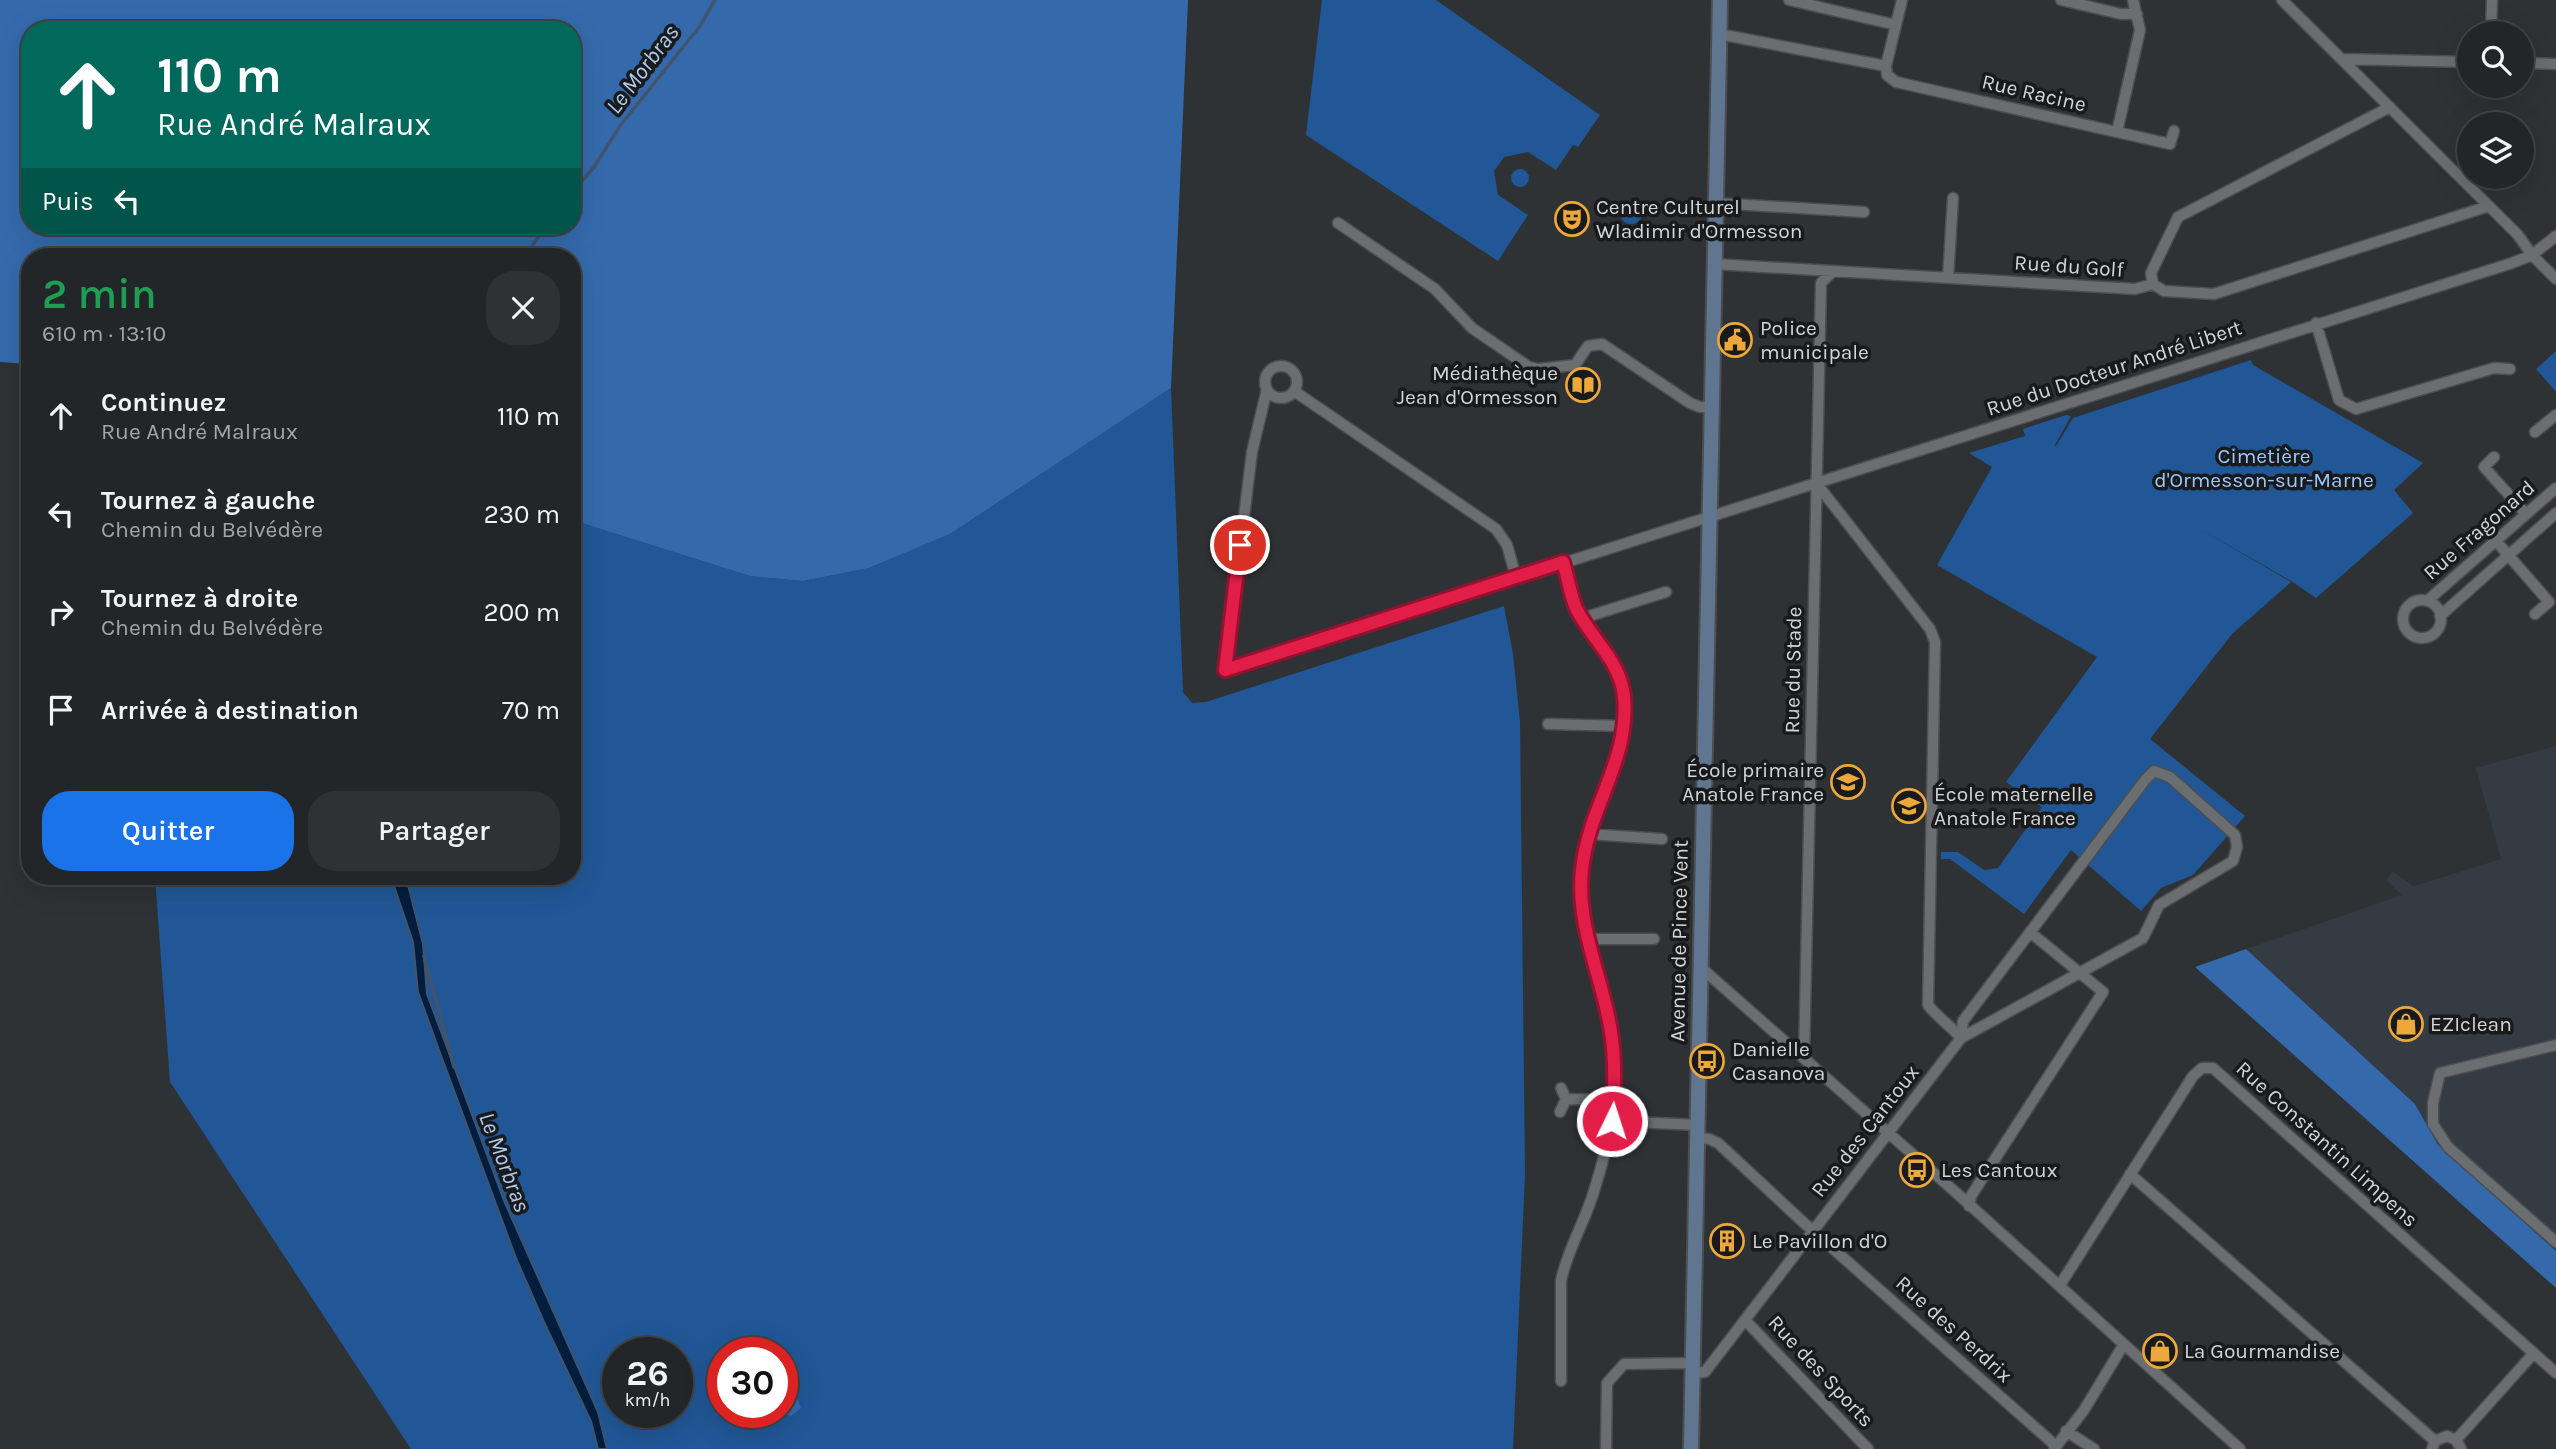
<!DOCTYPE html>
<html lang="fr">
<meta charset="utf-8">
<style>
body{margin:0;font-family:Karla,sans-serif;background:#2f3234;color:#f1f3f6;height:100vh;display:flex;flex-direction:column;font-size:26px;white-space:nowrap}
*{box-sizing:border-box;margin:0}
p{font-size:23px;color:#a3a5a8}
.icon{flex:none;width:38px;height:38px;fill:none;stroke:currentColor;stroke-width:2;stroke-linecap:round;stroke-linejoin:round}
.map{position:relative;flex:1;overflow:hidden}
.panel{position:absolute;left:21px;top:248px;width:560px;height:637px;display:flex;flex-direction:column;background:#232628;border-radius:28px;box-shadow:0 7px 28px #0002,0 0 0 2px #404345}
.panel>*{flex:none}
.guide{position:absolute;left:21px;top:21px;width:560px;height:214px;border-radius:28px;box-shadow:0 7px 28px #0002,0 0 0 2px #404345;background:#00695c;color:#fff;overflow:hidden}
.fabs{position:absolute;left:2457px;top:21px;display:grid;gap:14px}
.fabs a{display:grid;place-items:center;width:77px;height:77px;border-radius:50%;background:#232628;box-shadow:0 7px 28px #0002,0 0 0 2px #404345;font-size:35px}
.speed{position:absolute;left:602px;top:1337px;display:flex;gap:14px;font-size:35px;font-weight:700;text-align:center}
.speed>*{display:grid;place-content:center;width:91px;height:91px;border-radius:50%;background:#232628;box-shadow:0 7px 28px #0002,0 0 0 2px #404345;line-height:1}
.speed small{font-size:18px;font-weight:400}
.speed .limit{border:10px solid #d22;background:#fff;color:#111}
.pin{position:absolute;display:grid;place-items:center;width:60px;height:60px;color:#fff;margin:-30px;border:4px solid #fff;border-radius:50%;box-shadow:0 2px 7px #0007}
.me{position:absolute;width:77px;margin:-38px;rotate:4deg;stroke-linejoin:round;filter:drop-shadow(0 0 5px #0008)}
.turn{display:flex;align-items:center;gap:24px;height:147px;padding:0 21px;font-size:32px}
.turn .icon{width:91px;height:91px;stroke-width:2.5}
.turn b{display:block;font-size:49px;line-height:60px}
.then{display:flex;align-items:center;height:66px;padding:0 21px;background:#0003;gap:14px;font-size:26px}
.round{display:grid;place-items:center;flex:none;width:74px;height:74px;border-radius:28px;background:#2f3234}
.headline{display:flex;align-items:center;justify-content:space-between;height:119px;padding:0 21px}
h1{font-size:42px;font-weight:600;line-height:52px;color:#1e9e55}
.button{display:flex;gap:14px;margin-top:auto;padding:14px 21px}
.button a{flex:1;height:80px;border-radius:28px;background:#1a73e8;color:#fff;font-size:28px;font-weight:600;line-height:80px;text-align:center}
.button a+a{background:#2f3234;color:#f1f3f6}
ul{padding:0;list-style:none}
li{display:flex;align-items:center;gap:21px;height:98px;padding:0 21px}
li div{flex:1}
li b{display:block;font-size:26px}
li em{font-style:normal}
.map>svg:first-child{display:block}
.built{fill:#353b43}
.green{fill:#215796;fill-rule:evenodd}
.forest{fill:#346aac;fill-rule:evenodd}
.water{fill:#021d3e;stroke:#41546c;stroke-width:2}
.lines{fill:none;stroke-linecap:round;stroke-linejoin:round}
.stream{stroke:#41546c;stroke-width:3.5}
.street-casing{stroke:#4c4e51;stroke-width:13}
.secondary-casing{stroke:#4c4e51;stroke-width:18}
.street{stroke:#6b6e71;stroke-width:10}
.secondary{stroke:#607690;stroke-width:14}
.route-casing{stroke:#92132f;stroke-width:18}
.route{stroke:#e11d48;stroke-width:12}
.labels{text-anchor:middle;stroke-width:7;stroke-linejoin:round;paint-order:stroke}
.street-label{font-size:21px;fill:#d3d5d7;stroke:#181a1b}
.poi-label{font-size:21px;fill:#d3d5d7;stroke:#181a1b;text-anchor:start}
.park-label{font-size:21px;fill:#9dc7fe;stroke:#181a1b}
.water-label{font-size:23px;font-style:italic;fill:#afcbef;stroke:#181a1b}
</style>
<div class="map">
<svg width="2556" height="1449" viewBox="0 0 2556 1449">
<rect width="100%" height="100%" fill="#2f3235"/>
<!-- built -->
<path class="built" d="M2556,746V1251L2438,1145L2415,1104L2246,949L2402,895L2386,880L2392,871L2414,886L2501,859L2476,768Z"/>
<!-- green -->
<path class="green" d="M1322,0H1436L1600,115L1578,147L1573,145L1556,170L1528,152L1504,157L1494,171L1498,195L1528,215L1498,261L1306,135Z
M1511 178a9 9 0 1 1 18 0a9 9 0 1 1-18 0Z
M1620 213a11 11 0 1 1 22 0a11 11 0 1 1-22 0Z
M2556,351V392L2536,369Z
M2251,360L2253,365L2423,463L2394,490L2413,513L2316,598L2293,582L2195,526L2291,582L2232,634L2150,739L2245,816L2193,875L2161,888L2141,911L2071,850L2024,914L1950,859H1941V852H1958L1984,870L1998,868L2042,807L2006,782L2097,657L1937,565L1992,467L1969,453L2025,436L2023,429L2066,415L2071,416L2055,445L2056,446L2073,418Z
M1171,388L1183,692L1192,703L1206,702L1504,606L1513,654L1520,722L1525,1174L1513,1449H411L170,1082L155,877H572V520L750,576L803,581L869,568L950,534ZM618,1353H677V1412H618ZM723,1353H782V1412H723Z"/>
<!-- forest -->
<path class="forest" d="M0,0H1188L1171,388L950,534L869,568L803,581L750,576L572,520V257H30V364L0,362ZM30,30H572V226H30Z
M2246,949L2415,1104L2438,1145L2556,1251V1288L2195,967Z
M797,1398L801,1408L791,1416L782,1413L786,1400Z"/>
<!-- water -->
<path class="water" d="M391,877H406L423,944L427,994L505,1203L598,1412L607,1449H598L591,1421L544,1322L516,1258L439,1050L418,992L413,942Z"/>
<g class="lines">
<!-- stream -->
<path class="stream" d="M572,193L594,167L620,126L700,26L715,0
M523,257L547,226
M424,956L454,1067"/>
<!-- street casing -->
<g class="street-casing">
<path id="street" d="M1789,0L1896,25
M1902,0L1886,66L1887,75L1896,82L2170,144L2174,131
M2061,0L2121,14H2137
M2282,0L2518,235L2532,255L2556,279
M2491,33L2492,0
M1719,34L1886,66
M2342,59L2469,62
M2522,63L2556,64
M2117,132L2140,30L2133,0
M1715,203L1864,212
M1338,223L1435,289L1472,328L1529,367L1538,369L1575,365L1588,346L1602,344L1690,403L1700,407H1711
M1714,264L2135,289L2153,284L2164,291L2214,294L2489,206
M1948,278L1953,198
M2153,284L2151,273L2178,217L2390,107
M2316,323L2339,400L2356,409L2494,368L2510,369
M1265 382a16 16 0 1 1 32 0a16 16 0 1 1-32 0Z
M1267,389L1252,452L1225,670L2512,263L2532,255L2556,236
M1294,391L1496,529L1507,545L1516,577
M2535,432L2556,415
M2494,457L2484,467L2526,514
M1817,484L1930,629L1935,642L1928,1005C1938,1018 1950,1025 1961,1038
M2496,541L2549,602L2535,614
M1564,562L1576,608L1614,663L1624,694L1622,744L1592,823L1581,872L1588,939H1654
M2403 619a19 19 0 1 1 38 0a19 19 0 1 1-38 0Z
M2427,601L2556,488
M2440,616L2556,513
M1583,618L1666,592
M1548,724L1624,726
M1589,834L1662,839
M1700,971L1706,972L1961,1197L2240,1449
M2556,1045L2440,1073L2433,1103V1124L2448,1147L2556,1242
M1804,1058L1821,283L1833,271
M1566,1099L1614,1100
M1560,1112L1566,1099L1561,1088
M1612,1121L1698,1125
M1698,1138L1709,1139L1718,1143L1804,1223L2056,1446
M2130,1174L2435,1441
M1969,1206L1971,1196L2103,992L2030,932
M2060,1285L2193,1076L2202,1068H2213L2556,1373
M1745,1320L1868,1449
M1693,1373L1705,1372L1961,1038L2143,938L2159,905L2233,861L2237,847L2235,835L2170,777L2154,771L2145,780L1963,1021L1961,1038
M1561,1381V1281C1567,1250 1585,1222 1594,1191C1608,1147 1617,1105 1614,1059C1612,1018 1598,978 1588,939
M2066,1431L2094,1449
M2456,1440L2534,1353
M1606,1449L1607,1383L1624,1364L1693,1363
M2054,1449L2084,1410L2124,1344
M2432,1449L2435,1441L2447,1436L2456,1440L2461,1449"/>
</g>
<!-- secondary casing -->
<g class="secondary-casing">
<path id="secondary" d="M1691,1449L1720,0"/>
</g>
<!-- street -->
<use href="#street" class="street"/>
<!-- secondary -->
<use href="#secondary" class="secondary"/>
</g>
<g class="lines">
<!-- route casing -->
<g class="route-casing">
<path id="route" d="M1240,545L1225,670L1563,562C1568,577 1570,594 1576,608C1591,639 1620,660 1624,696C1630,761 1588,807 1582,870C1576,923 1601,975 1610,1026C1616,1058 1615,1089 1612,1121"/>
</g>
<!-- route -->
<use href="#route" class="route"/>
</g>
<!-- icons -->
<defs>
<g id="theatre-ring" transform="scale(1.75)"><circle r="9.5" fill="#181a1b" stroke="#eda83b" stroke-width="1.5"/><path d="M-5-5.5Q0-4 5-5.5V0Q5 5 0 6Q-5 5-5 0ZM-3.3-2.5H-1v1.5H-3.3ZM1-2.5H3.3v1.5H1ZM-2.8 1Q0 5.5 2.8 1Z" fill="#eda83b"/></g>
<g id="civic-ring" transform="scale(1.75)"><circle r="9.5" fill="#181a1b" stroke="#eda83b" stroke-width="1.5"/><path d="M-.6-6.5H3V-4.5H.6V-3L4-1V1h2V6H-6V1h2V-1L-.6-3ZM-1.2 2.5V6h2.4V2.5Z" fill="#eda83b"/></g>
<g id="library-ring" transform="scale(1.75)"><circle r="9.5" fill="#181a1b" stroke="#eda83b" stroke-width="1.5"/><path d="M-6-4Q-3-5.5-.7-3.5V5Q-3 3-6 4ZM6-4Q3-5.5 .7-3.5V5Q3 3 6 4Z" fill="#eda83b"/></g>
<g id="school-ring" transform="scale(1.75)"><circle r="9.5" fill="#181a1b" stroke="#eda83b" stroke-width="1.5"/><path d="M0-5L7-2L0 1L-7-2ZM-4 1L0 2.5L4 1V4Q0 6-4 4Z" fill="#eda83b"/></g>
<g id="shop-ring" transform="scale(1.75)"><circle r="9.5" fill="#181a1b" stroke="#eda83b" stroke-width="1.5"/><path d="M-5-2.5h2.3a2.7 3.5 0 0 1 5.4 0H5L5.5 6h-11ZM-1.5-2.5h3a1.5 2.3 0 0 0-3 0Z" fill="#eda83b"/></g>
<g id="bus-ring" transform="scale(1.75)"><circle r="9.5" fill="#181a1b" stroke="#eda83b" stroke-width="1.5"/><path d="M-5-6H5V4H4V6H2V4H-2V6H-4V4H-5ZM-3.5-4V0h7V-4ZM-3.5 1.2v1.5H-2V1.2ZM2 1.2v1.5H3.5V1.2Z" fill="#eda83b"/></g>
<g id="building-ring" transform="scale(1.75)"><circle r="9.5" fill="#181a1b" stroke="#eda83b" stroke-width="1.5"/><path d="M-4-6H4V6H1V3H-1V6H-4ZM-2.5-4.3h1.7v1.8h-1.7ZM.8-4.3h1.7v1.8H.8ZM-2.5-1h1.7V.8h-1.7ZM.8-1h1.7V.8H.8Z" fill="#eda83b"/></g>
</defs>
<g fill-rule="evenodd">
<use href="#theatre-ring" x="1572" y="219"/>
<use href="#civic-ring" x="1735" y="340"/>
<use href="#library-ring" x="1583" y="385"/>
<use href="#school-ring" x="1848" y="782"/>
<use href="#school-ring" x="1909" y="806"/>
<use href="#shop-ring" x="2406" y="1024"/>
<use href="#bus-ring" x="1707" y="1061"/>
<use href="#bus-ring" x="1917" y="1170"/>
<use href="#building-ring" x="1727" y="1241"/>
<use href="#shop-ring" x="2160" y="1351"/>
</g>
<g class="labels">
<!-- street labels -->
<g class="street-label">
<text transform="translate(2034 93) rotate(13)" y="7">Rue Racine</text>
<text transform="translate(2069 266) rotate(4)" y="7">Rue du Golf</text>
<text transform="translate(2114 368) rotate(-18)" y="7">Rue du Docteur André Libert</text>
<text transform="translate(2479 530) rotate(-41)" y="7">Rue Fragonard</text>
<text transform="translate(1793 670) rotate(-89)" y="7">Rue du Stade</text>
<text transform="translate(1679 941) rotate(-89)" y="7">Avenue de Pince Vent</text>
<text transform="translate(1865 1131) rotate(-52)" y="7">Rue des Cantoux</text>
<text transform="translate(2327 1144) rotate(42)" y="7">Rue Constantin Limpens</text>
<text transform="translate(1954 1329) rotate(42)" y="7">Rue des Perdrix</text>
<text transform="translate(1821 1371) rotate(47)" y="7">Rue des Sports</text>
</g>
<!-- poi labels -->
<g class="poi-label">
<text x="1596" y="214">Centre Culturel<tspan x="1596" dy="24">Wladimir d'Ormesson</tspan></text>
<text x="1760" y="335">Police<tspan x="1760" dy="24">municipale</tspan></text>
<text x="1558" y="380" text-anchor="end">Médiathèque<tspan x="1558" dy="24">Jean d'Ormesson</tspan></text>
<text x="1824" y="777" text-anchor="end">École primaire<tspan x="1824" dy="24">Anatole France</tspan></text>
<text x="1934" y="801">École maternelle<tspan x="1934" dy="24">Anatole France</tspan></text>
<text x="2430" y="1031">EZIclean</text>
<text x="1732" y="1056">Danielle<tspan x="1732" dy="24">Casanova</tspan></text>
<text x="1941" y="1177">Les Cantoux</text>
<text x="1752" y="1248">Le Pavillon d'O</text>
<text x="2184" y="1358">La Gourmandise</text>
</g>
<!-- park labels -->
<g class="park-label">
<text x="2264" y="463">Cimetière<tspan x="2264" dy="24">d'Ormesson-sur-Marne</tspan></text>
</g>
<!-- water labels -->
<g class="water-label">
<text transform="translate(642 69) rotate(-53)" y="8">Le Morbras</text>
<text transform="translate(505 1162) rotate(69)" y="8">Le Morbras</text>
</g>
</g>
</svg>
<div class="fabs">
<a><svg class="icon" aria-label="search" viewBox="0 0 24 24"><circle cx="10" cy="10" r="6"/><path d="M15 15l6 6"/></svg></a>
<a><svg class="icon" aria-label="layers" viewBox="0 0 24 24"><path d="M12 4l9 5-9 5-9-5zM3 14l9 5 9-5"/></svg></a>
</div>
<div class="speed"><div>26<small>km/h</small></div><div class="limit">30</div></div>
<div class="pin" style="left:1240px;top:545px;background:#d93025"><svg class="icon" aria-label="arrive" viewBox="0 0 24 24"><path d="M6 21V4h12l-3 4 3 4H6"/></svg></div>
<svg class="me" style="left:1612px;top:1121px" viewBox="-20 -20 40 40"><circle r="17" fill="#e11d48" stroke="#fff" stroke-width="3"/><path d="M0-11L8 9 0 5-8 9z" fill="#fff"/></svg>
<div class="guide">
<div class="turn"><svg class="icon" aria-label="ahead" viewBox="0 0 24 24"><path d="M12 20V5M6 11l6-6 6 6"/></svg><div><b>110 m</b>Rue André Malraux</div></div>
<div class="then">Puis<svg class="icon" aria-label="left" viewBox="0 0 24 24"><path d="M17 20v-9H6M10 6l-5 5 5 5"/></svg></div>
</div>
<section class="panel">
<div class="headline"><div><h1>2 min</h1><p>610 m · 13:10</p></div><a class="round"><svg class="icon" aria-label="close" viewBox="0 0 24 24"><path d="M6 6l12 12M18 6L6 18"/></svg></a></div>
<ul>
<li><svg class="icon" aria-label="ahead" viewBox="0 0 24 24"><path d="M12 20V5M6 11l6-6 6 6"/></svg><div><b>Continuez</b><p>Rue André Malraux</p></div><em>110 m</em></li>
<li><svg class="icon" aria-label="left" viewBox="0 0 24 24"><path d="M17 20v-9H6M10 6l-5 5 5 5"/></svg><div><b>Tournez à gauche</b><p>Chemin du Belvédère</p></div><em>230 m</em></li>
<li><svg class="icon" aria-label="right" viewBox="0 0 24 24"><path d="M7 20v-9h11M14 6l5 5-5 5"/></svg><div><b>Tournez à droite</b><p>Chemin du Belvédère</p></div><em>200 m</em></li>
<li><svg class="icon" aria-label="arrive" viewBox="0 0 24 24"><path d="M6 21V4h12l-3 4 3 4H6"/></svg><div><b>Arrivée à destination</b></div><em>70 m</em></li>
</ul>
<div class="button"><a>Quitter</a><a>Partager</a></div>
</section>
</div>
